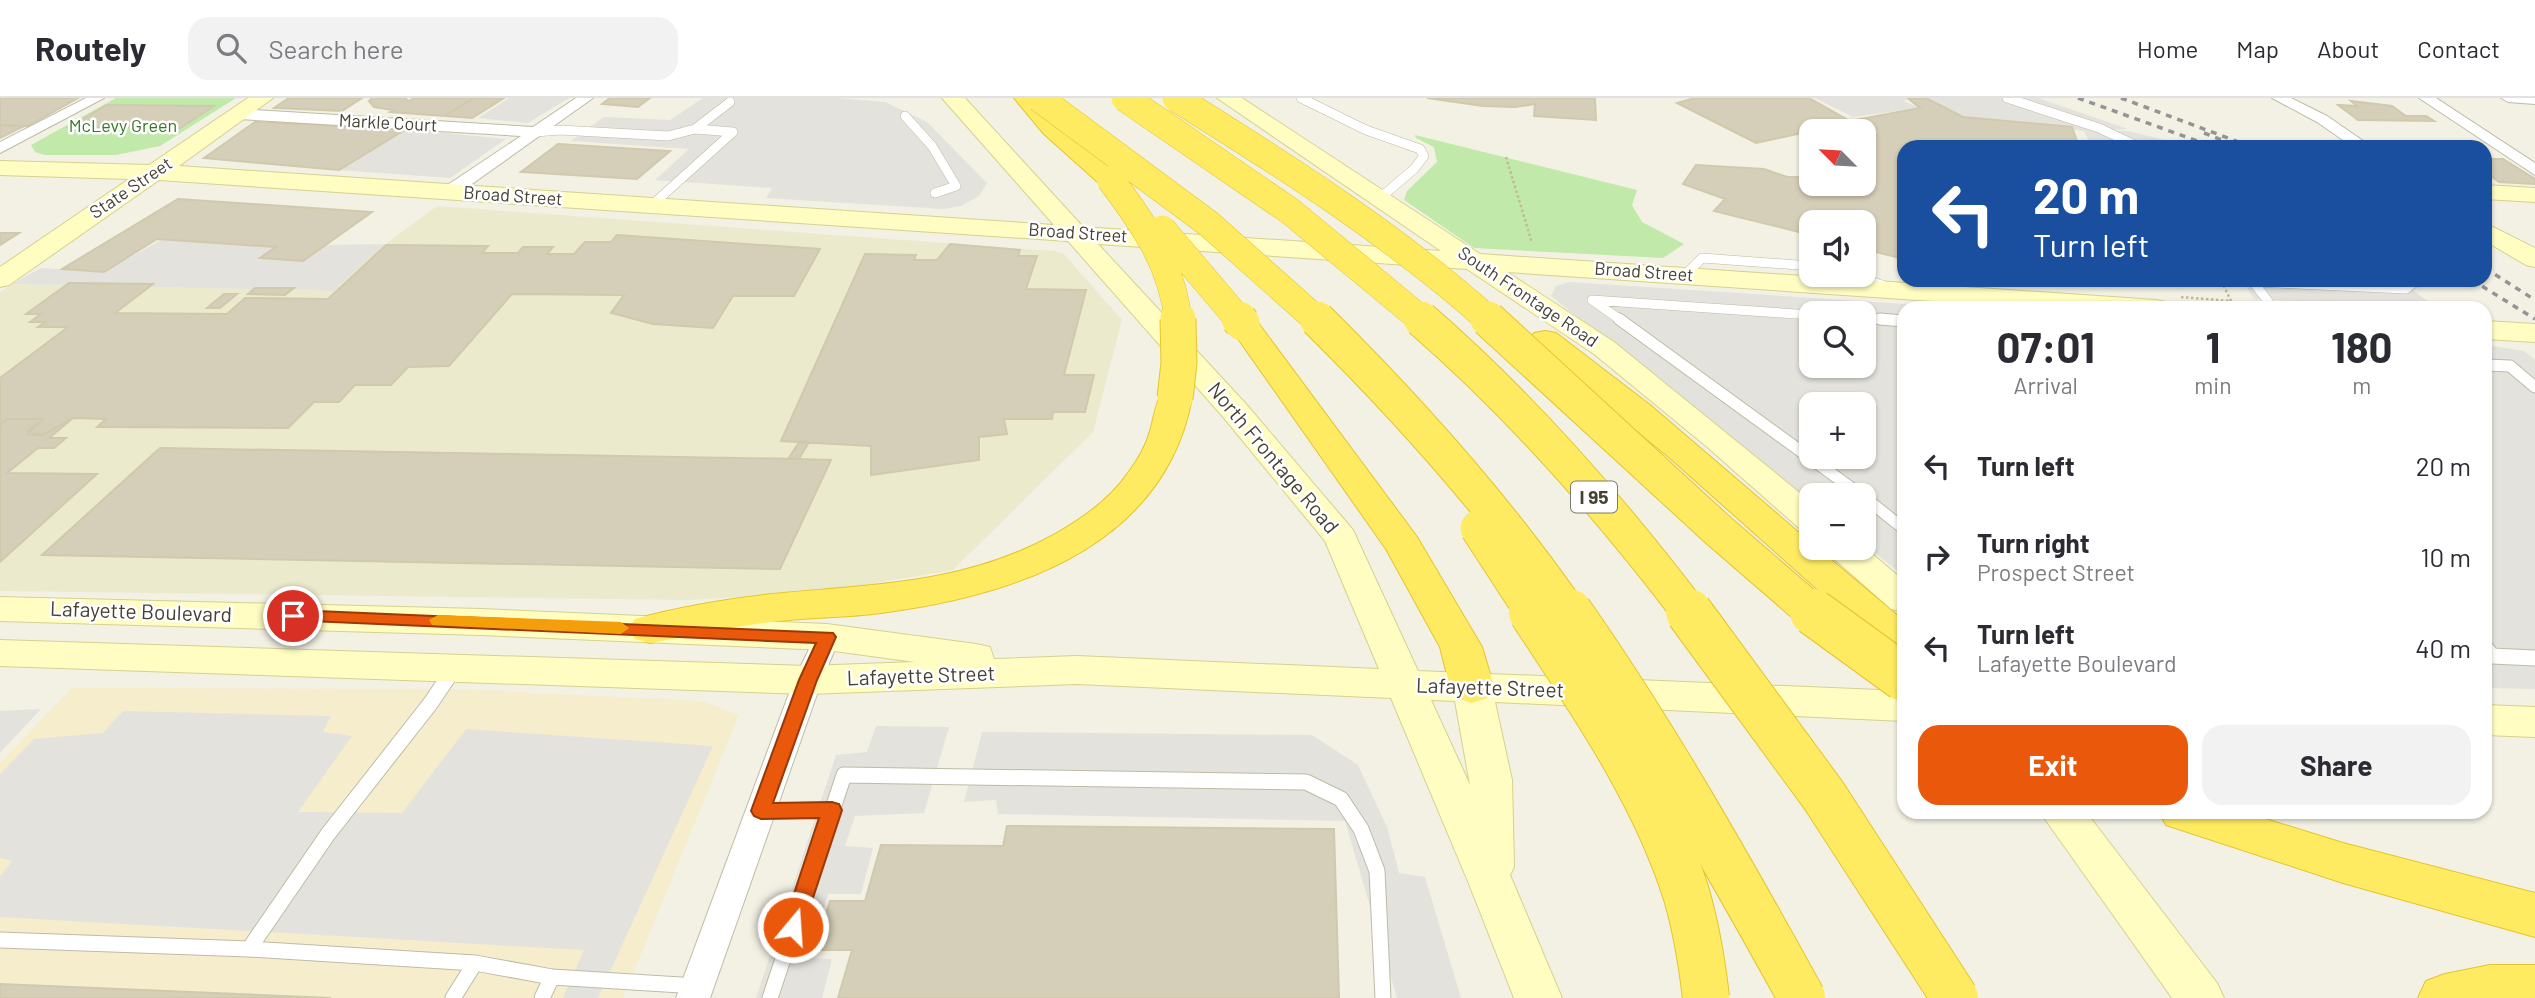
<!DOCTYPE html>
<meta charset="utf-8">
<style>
body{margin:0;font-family:Barlow,sans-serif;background:#f2f2f3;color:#2b2b33;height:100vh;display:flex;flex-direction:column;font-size:26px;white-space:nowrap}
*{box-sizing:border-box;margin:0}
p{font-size:23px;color:#7c7c81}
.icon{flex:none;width:38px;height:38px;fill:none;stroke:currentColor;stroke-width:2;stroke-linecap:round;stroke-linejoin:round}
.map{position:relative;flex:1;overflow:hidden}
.panel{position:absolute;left:1897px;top:203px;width:595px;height:518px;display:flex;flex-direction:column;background:#fff;border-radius:21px;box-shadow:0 2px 5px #0004}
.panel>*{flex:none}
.guide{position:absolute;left:1897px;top:42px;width:595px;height:147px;border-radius:21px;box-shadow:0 2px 5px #0004;background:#1a4fa0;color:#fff;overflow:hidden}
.needle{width:46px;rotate:294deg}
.controls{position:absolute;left:1799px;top:21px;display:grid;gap:14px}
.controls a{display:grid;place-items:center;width:77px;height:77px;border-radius:14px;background:#fff;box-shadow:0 2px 5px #0004;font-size:35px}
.pin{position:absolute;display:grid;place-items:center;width:60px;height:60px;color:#fff;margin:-30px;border:4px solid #fff;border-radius:50%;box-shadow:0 2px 7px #0007}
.me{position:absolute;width:77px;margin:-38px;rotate:18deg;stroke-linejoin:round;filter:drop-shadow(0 0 5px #0008)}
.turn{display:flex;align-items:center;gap:24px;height:147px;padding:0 21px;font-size:32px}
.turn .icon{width:91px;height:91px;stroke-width:2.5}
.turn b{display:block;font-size:49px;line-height:60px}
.eta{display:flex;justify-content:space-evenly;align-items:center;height:119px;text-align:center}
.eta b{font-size:42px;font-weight:700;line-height:49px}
.primary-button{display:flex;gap:14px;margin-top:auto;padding:14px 21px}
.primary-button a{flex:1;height:80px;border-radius:21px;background:#ea580c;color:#fff;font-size:28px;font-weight:700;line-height:80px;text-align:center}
.primary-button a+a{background:#f2f2f3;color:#2b2b33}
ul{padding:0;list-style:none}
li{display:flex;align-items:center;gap:21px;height:91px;padding:0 21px}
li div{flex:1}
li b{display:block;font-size:26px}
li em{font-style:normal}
header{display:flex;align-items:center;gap:42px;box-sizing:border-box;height:98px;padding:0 35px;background:#fff;border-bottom:2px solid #e1e1e2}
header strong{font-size:33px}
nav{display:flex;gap:38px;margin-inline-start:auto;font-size:24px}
.search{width:490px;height:63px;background:#f2f2f3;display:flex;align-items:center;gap:18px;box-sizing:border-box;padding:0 24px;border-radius:21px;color:#7c7c81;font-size:26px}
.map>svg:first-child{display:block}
.commercial{fill:#f6edcd}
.education{fill:#eceacd}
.green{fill:#c0e9aa}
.parking{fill:#e3e2dc;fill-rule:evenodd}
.building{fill:#d5cfb9;stroke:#d0c9ac;stroke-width:2}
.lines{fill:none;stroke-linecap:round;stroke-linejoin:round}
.lane-far2-casing{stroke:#bebba6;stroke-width:10}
.lane-far1-casing{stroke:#bebba6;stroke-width:13}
.lane-casing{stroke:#bebba6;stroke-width:17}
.street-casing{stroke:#bebba6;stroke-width:2}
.secondary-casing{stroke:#d5d191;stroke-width:2}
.highway-casing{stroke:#e3c52e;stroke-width:2}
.path{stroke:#c1ba97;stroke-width:2.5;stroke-dasharray:2.5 2.5;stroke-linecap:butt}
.lane-far2{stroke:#fff;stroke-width:9}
.lane-far1{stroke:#fff;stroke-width:11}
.lane{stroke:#fff;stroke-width:15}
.street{fill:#fff;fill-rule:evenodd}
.secondary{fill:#fffdc1;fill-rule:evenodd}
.highway{fill:#ffeb62;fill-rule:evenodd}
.rail{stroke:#949494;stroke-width:3.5;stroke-dasharray:6 6;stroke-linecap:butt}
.highway-bridge-far2-casing{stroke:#e3c52e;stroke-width:28;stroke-linecap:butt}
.highway-bridge-far1-casing{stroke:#e3c52e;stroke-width:37;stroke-linecap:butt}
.highway-bridge-casing{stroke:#e3c52e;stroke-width:48;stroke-linecap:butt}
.highway-bridge-far2{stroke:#ffeb62;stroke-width:27}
.highway-bridge-far1{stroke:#ffeb62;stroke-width:35}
.highway-bridge{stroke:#ffeb62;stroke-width:46}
.route{fill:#ea580c;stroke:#983908;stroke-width:2}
.slow{fill:#f59e0b}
.labels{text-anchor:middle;stroke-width:5;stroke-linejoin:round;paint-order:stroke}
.far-street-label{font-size:18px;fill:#454234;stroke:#fff}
.far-park-label{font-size:18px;fill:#347825;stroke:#fff}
.shield{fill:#fff;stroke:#7d7b71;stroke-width:2}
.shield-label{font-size:19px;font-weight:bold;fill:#454234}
.street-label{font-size:21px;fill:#454234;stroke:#fff}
</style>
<header>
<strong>Routely</strong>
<div class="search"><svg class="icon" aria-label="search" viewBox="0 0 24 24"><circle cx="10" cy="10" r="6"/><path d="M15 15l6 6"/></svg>Search here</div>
<nav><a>Home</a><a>Map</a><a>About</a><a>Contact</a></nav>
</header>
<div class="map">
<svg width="2535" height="900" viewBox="0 0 2535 900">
<rect width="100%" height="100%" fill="#f3f1e4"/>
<!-- commercial -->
<path class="commercial" d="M71,590L459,591L702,603L739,617L623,900H0V665Z"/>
<!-- education -->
<path class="education" d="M437,108L1055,153L1064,156L1122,222L1093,334L953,472L869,486L759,498L687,502L0,493V194L12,186L333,193L379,151Z"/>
<!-- green -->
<path class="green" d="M116,0H236L160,48L116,57H45L35,54L31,47Z
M1415,37L1637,92L1632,107L1642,124L1684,146L1663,160L1474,150L1404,102L1407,93L1437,64L1434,49L1416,40Z"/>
<!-- parking -->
<path class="parking" d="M509,0H569L528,25L478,20Z
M703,0H837L885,4L927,24L987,85L979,98L961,108L944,111L766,100L772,90L655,82L689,51L571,43L604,19L670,22Z
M1815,0H1912L1903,3L1920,10L1853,19Z
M1922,0H2038L2128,31L2104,33H2128L2169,43L2183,49H2092L2084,33L1957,18Z
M406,31L506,41L450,80L339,72Z
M163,141L276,149L261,160L303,163L326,147L385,146L333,193L12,186L41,170L104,174Z
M2242,182H2432L2438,186L2412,191L2436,210L2254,201Z
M1569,184L1966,210H1904V478L1864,446V397H1811V404L1551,198L1556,188ZM1811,215H1864V268H1811ZM1811,306H1864V359H1811Z
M2485,247L2524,253L2535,262V591L2485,590Z
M41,611L0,655V613Z
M123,613L331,618L323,634L352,638L298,714L402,715L466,631L713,648L598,900H563L584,852L0,819V779L12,763L0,760V676L34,641L103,635Z
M876,628L949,629L924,715L855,718L845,748L873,750L861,796H828L809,860L832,861L822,900H756L836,657L867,654Z
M982,634L1312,637L1358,667L1387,729L1399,775L1425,779L1461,900H1397L1345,723L998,716L996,702L964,704Z"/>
<!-- building -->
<path class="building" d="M0,0H78L28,28L0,27Z
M289,0H362L342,13L274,10Z
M372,0H404L409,3L414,0H474L445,18L390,14L393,12L374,9L369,3Z
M474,0H504L472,20L445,18Z
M610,0H650L638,9L602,6Z
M1427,0H1595L1596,22L1534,18L1535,6L1515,9L1483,8Z
M1695,0H1809L1850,23L1920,10L1909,1L1926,0L1963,19L2072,29L2079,49H1904V161L1864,151V124H1811V137L1714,113L1725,101L1683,86L1696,67L1764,71L1787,79H1811V86H1864V33H1811L1756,45L1677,5Z
M2351,3L2392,8L2406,18H2426L2434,23L2358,22L2338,7L2357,8Z
M107,7L214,8L180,30L69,29Z
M255,24L406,31L339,72L204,60Z
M0,27L24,28L0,40Z
M558,46L670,53L637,81L521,74Z
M2485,61H2503L2535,81V86L2499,84L2487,75L2492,76L2485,71Z
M178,101L372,114L303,163L260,160L276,149L157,141L104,174L62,171Z
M0,135H19L0,147Z
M617,137L820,151L794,198H733L713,230L653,226L611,215L624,197L512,196L449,268L408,269L391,287H355L339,304H314L288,330L97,329L106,321L73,320L43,337H35L28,336L29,332L43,321H7L0,326V280L68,229H38L45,224H30L41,216H26L69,185L153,186L115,215L227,216L245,200L328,201L386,147L488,148L482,155H518L523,149H553L547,156H574L585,144H611Z
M950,146L1020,152L1018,158H1037L1026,191L1086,192L1064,277H1094L1085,314H1053L1052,321H1004L1007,336L979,339V362L871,377V348L781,343L865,156L916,157L914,162H937Z
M255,190H294L285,197L248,196Z
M224,196H237L220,210H207Z
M73,320L49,340H66L54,350H38L7,375L97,376L0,464V326L7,321H43L28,336L43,337Z
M800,343L809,344L799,361H788Z
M160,350L799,361L831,362L780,471L42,457Z
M1007,728L1334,731L1339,900H838L852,852H815L830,803H865L881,747L1003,748Z
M0,886L331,900H0Z"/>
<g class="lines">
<!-- lane-far2 casing -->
<g class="lane-far2-casing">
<path id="lane-far2" d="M1301,0L1366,32L1420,51L1424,58L1414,71L1380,100
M2007,0L2099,30L2139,49
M730,4L695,31L733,34
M905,18L932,48L956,88L935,95
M536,34L560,32L668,38L695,31
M652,107L733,34
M1685,177L1702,160L1811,168
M1852,177L1882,187
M2252,182L2273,210
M2253,184L2406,191L2411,187L2410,182
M1864,220L1904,223
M1622,223L1592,202L1811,217"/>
</g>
<!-- lane-far1 casing -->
<g class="lane-far1-casing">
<path id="lane-far1" d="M1619,221L1861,397
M1880,221L1904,223
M2485,267L2510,268L2535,289
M1864,399L1904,431"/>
</g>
<!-- lane casing -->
<g class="lane-casing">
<path id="lane" d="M2485,549L2492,558L2535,560
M761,713L832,712
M0,842L249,851L475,865L552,879L697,888
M249,851L328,736L430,606L453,572
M453,900L475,865
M542,900L552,879
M770,900L844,677L1306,684L1341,701L1361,731L1377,773L1383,900"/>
</g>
<!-- street casing -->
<g class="street-casing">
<path id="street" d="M86,0H104L0,55V44Z
M576,0H593L455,98H443L441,94L443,90L521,38L239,21L231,16L239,11L533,29Z
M2272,0H2291L2327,18L2372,49H2353L2317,24Z
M2419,0H2436L2535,65V77Z
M2501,0H2535V6L2508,4Z
M827,530L836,533L840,539L822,582L710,900H676L794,582L818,533Z"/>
</g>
<!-- secondary casing -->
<g class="secondary-casing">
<path id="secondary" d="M248,0H273L179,68L1054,127L942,0H965L1083,129L1441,153L1217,0H1242L1480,156L2156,202L2166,204L2170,210H2035L1507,174L1614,244L1811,404V433L1799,430L1706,348L1594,256L1467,171L1098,146L1246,306L1353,432L1418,573L1904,593V623L1495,604L1512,682L1514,769L1510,777L1562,900H1514L1469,786L1391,600L1077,586L808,596L0,568V542L808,568L915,564L827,552L481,537L0,523V499L481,511L827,526L976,546L990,549L994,561L1077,558L1379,571L1325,443L1224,320L1068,143L159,82L9,187L0,189V169L129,81L0,77V63L149,67ZM1431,602L1455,603L1470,687Z
M2485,87L2535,90V104L2485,101Z
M2485,125L2535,150V169L2526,167L2485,143Z
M2485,223L2535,226V244L2485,241Z
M1864,449L1904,483V514L1891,511L1831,458L1826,450Z
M2485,607L2535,609V639L2485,637Z
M2040,714H2086L2217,885L2224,900H2172Z"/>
</g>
<!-- highway casing -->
<g class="highway-casing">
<path id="highway" d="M1014,0H1039L1062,26L1119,75L1123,81L1119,87L1110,89L1101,87L1044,36Z
M1242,216L1253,218L1417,439L1482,549L1494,589L1487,600L1472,605L1457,600L1450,589L1440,549L1386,451L1227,225L1231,218Z
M1545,233L1556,235L1650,307L1811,445V450H1817L1904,523V560L1889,555L1670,360L1534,249L1529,242L1534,235Z
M1175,290L1187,293L1192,300C1164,449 1014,498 881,515C844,520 807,519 770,524C730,529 690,538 650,545L635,541L629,531L635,521C679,509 727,501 772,496C872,486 964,487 1055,436C1082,421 1110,401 1128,375C1137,363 1146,348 1150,333C1154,320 1155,305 1163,293Z
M2159,714H2243L2343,745L2535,795V839L2343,785L2166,727Z
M2490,867H2535V900H2418L2426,883L2445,876Z"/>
</g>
<!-- path -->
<path class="path" d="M1506,59L1532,145
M2181,199L2231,203L2221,182"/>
<!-- lane-far2 -->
<use href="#lane-far2" class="lane-far2"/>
<!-- lane-far1 -->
<use href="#lane-far1" class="lane-far1"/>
<!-- lane -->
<use href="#lane" class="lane"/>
<!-- street -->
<use href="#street" class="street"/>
<!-- secondary -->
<use href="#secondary" class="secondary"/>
<!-- highway -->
<use href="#highway" class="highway"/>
<!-- rail -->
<path class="rail" d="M2078,0L2214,49
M2121,0L2252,49
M2204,35L2240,49
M2485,170L2535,202
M2472,182L2535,221"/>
<!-- highway-bridge-far2 casing -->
<g class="highway-bridge-far2-casing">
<path id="highway-bridge-far2" d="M1039,0L1209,126L1318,223
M1125,0L1290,113L1423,223
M1176,0C1285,68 1394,137 1490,223
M1110,81C1143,125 1173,167 1178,223
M1162,131L1240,223"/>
</g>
<!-- highway-bridge-far1 casing -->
<g class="highway-bridge-far1-casing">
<path id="highway-bridge-far1" d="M1239,221L1242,225
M1317,221C1409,312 1496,409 1570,516
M1421,221C1519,306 1612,412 1691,516
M1488,221L1719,433L1815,516
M1175,300L1179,265L1178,221
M1478,430L1534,516"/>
</g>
<!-- highway-bridge casing -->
<g class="highway-bridge-casing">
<path id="highway-bridge" d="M1532,514C1590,602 1654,694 1686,795C1696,829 1702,864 1706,900
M1569,514C1655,637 1729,768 1802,900
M1689,514L1824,698L1955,900
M1813,514L1904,580"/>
</g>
<!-- highway-bridge-far2 -->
<use href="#highway-bridge-far2" class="highway-bridge-far2"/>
<!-- highway-bridge-far1 -->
<use href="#highway-bridge-far1" class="highway-bridge-far1"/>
<!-- highway-bridge -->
<use href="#highway-bridge" class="highway-bridge"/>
</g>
<!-- route -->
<path class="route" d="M293,512L833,535L836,539L817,582L773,705L832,704L839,706L842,712L801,836L793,838L786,836L783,829L819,720L761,721L754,718L751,713L799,582L816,545L287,522L285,518Z"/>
<!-- slow -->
<path class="slow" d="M438,517L621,524L629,530L621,536L432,527L429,522Z"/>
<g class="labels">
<!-- far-street labels -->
<g class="far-street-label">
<text transform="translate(388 25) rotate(3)" y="6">Markle Court</text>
<text transform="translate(131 90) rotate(-34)" y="6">State Street</text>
<text transform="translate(513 98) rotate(4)" y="6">Broad Street</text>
<text transform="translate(1078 135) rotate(4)" y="6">Broad Street</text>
<text transform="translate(1644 174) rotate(4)" y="6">Broad Street</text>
<text transform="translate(1528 199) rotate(34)" y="6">South Frontage Road</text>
</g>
<!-- far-park labels -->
<g class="far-park-label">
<text x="123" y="34">McLevy Green</text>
</g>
<!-- shield labels -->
<rect class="shield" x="1571" y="383.5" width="46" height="31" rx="5"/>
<g class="shield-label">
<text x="1594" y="406">I 95</text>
</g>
<!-- street labels -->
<g class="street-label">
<text transform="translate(1273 360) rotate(50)" y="7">North Frontage Road</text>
<text transform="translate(141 514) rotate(2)" y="7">Lafayette Boulevard</text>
<text transform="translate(921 578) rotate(-2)" y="7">Lafayette Street</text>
<text transform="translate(1490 590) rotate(2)" y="7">Lafayette Street</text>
</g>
</g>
</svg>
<div class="controls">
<a><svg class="needle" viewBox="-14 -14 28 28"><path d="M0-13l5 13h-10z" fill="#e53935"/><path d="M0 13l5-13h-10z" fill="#7c7c81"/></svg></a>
<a><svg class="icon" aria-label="sound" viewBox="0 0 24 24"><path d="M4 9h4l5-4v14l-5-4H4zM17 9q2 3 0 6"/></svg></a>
<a><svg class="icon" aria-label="search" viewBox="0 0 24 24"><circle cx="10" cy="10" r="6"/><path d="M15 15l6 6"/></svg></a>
<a>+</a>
<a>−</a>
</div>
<div class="pin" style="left:293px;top:518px;background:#d93025"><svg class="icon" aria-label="arrive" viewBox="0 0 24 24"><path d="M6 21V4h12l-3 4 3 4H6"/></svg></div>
<svg class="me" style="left:793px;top:829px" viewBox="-20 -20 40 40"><circle r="17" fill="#ea580c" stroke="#fff" stroke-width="3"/><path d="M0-11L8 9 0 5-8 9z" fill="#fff"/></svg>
<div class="guide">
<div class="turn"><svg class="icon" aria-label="left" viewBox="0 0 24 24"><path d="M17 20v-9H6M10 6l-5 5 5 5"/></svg><div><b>20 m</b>Turn left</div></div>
</div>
<section class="panel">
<div class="eta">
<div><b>07:01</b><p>Arrival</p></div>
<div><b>1</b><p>min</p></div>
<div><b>180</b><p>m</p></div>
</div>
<ul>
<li><svg class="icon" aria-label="left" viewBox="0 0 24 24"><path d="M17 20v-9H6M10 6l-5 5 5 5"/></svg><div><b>Turn left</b></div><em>20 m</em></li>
<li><svg class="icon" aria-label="right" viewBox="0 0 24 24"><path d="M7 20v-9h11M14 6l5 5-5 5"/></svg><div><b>Turn right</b><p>Prospect Street</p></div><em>10 m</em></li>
<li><svg class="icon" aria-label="left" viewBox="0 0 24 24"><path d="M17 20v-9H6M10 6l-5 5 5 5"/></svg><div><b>Turn left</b><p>Lafayette Boulevard</p></div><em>40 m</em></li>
</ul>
<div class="primary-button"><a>Exit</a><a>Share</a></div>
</section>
</div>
